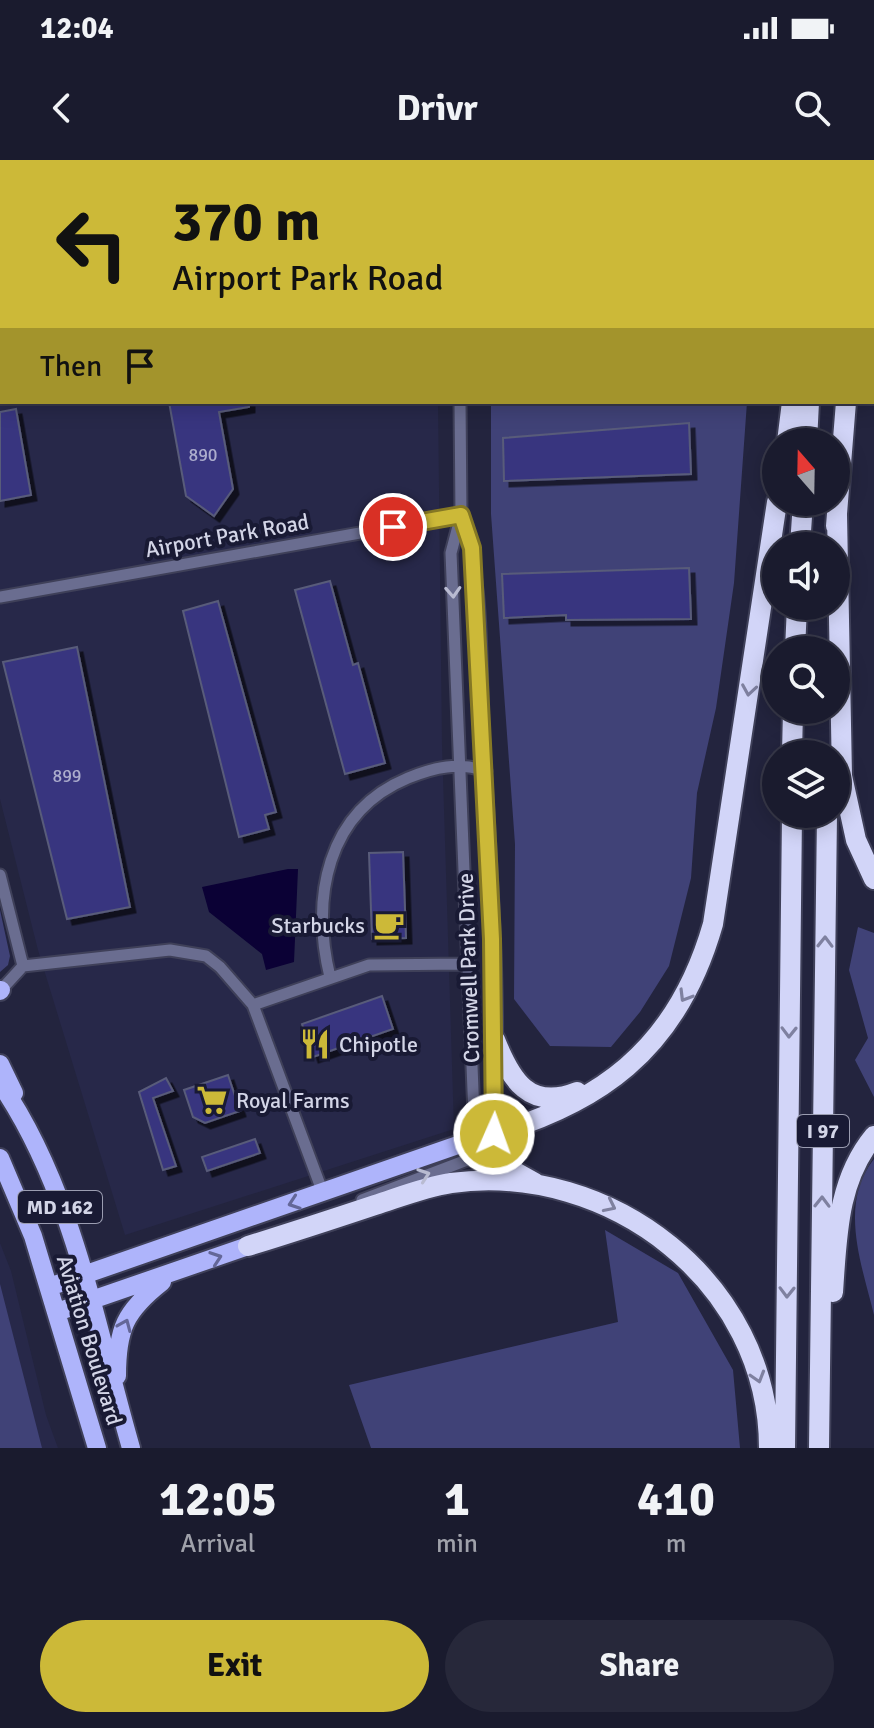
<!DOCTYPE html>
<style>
body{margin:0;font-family:Signika,sans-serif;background:#27283a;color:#f1f3f6;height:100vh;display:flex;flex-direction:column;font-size:30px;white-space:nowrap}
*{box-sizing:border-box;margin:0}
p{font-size:26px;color:#9fa1aa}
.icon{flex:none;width:44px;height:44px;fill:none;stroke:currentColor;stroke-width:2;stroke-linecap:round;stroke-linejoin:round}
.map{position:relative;height:1288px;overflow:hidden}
.panel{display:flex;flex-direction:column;background:#1a1b2e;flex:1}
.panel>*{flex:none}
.top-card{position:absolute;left:0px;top:0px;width:874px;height:244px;box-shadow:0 4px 20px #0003,0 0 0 2px #38394a;background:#ccb938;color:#111;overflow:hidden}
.needle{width:52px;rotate:340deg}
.controls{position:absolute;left:762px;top:268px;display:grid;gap:16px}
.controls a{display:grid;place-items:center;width:88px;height:88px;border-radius:50%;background:#1a1b2e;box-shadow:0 4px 20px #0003,0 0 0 2px #38394a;font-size:40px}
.pin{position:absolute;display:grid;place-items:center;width:68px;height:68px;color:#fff;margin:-34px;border:4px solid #fff;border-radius:50%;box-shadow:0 2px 8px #0007}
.me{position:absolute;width:88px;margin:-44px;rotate:2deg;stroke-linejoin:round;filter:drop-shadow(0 0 6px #0008)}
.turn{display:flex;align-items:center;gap:28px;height:168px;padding:0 40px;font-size:36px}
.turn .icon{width:104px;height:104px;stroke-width:2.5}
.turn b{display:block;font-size:56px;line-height:68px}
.then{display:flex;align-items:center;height:76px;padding:0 40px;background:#0003;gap:16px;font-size:30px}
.eta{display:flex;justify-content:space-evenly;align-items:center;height:136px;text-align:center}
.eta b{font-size:48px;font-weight:700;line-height:56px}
.cta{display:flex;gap:16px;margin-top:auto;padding:16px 40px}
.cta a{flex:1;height:92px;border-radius:48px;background:#ccb938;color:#111;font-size:32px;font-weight:700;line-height:92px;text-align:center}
.cta a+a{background:#27283a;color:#f1f3f6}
.status{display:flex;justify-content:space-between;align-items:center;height:56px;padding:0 40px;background:#1a1b2e;direction:ltr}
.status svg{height:22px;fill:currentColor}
header{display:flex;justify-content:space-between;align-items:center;height:104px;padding:0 40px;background:#1a1b2e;font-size:36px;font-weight:700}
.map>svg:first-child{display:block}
.built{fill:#272849}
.green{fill:#404277}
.water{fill:#0b0135}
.building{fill:#38367f;stroke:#595b7a;stroke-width:2;filter:url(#shadow)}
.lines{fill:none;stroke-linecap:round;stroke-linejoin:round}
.minor-casing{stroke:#3f4059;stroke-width:15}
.primary-casing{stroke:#3f4059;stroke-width:22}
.motorway-casing{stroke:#3f4059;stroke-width:24}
.minor{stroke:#6a6d90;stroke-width:11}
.primary{stroke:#aeb4fb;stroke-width:18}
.motorway{stroke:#d2d5f8;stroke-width:20}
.oneway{stroke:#b9bbd1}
.oneway2{stroke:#7f81a0}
.oneway3{stroke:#646798}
.route-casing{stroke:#857824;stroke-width:20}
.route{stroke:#ccb938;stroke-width:14}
.labels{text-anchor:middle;stroke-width:8;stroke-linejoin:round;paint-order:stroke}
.number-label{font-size:18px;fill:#acadcd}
.shield{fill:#191a34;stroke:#9b9db1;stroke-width:2}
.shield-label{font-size:20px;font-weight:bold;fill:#d3d5e7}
.street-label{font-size:22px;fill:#d3d5e7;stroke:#191a34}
.poi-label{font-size:22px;fill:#d3d5e7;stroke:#191a34;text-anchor:start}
</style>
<div class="status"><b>12:04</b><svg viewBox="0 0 49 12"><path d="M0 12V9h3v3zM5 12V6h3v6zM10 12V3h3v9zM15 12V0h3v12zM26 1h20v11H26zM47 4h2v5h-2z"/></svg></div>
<header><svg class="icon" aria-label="back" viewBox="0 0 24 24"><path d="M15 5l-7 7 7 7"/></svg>Drivr<svg class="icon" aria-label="search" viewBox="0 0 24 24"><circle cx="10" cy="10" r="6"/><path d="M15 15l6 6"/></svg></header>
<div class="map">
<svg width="874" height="1288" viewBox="0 0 874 1288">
<defs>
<filter id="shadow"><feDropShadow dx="5.5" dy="5.5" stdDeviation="0" flood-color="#0009"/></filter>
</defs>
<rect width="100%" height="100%" fill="#23243e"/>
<!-- built -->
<path class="built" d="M0,0H769L2,2V242H438L442,585L454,969L125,1075L38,790L0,639Z
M0,1083L11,1111L46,1255L58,1288H0Z"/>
<!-- green -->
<path class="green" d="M491,242H747L734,423L716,548L697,633L691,718L669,806L640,852L611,887L550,886L514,839L515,684L491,354Z
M0,750L10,796L8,805L0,812Z
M858,767L874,773V937L855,900L868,878L849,810Z
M874,999V1155C862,1105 838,1044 874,999Z
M605,1070L678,1113L733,1210L740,1288H371L349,1225L618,1162Z
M0,1124L42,1288H0Z"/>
<!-- water -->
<path class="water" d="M288,709H298L294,802L266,810L262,794L209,752L202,727Z"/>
<!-- building -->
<path class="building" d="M169,242H249V247L219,252L233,329L214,356L186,336Z
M16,249L31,335L0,341V252Z
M689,263L691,314L504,321L503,278Z
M689,408L691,459L566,460V455L504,458L502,414Z
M330,421L353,505L358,503L385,603L345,614L295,430Z
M218,441L276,652L265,655L269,669L239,677L183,451Z
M77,487L130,747L67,759L3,502Z
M403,692L406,778L372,779L369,693Z
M382,836L393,869L313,897L302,864Z
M228,915L240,951L205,963L193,957L184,930Z
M166,918L173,931L153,938L176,1006L163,1010L139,932Z
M255,979L260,993L207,1011L202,997Z"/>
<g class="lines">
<!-- minor casing -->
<g class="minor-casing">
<path id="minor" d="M445,0L446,2
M0,191H2
M460,242L461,355L451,393L475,979
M0,437L461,355
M0,715L23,806L1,830
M23,806L170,790L206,796L220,807L253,845L323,1033
M330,817C311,738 326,652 408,618C435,607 458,602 486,611
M253,845L369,805L465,804
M362,1040L488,992L494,974C502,839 490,701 483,566C480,498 484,420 461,355"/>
</g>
<!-- primary casing -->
<g class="primary-casing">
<path id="primary" d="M0,831L1,830
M0,904L14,933
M0,923C73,1029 96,1167 131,1288
M0,998L33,1076L97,1288
M49,1127L475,979
M57,1152L248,1086
M117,1216C117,1169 125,1151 162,1122"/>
</g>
<!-- motorway casing -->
<g class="motorway-casing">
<path id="motorway" d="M833,2V0
M869,2V0
M787,282L792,242
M807,282L809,242
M837,355L842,616L856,680L874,719
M836,366L846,242
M800,386L803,342
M795,490L797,446
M792,594L793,550
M495,880C511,920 529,951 577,932
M535,1023L499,1003L475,979C599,947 677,890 713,764L777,342
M248,1086C290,1073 333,1059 375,1045C400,1037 425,1027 451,1023C610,1001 769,1123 769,1288
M833,1132C837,1077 837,1021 874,976
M785,1288L792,654
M819,1288L827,654"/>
</g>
<!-- minor -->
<use href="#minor" class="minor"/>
<!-- primary -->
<use href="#primary" class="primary"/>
<!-- motorway -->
<use href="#motorway" class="motorway"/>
</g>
<!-- one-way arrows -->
<defs><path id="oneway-chevron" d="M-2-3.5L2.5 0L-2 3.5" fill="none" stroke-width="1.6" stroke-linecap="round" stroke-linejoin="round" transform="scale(2)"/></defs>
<g class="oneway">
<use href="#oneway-chevron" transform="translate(453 432) rotate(87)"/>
<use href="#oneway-chevron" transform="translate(424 1015) rotate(-19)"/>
</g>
<g class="oneway2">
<use href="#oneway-chevron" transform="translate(749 530) rotate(99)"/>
<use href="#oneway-chevron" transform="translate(825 782) rotate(-89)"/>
<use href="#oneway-chevron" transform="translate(685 836) rotate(121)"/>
<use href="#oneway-chevron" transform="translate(789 872) rotate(91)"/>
<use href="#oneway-chevron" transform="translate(822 1042) rotate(-89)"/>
<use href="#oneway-chevron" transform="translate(610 1046) rotate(26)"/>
<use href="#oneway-chevron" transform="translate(787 1132) rotate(91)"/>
<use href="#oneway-chevron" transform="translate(758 1217) rotate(73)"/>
</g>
<g class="oneway3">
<use href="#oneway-chevron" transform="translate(294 1043) rotate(161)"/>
<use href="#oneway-chevron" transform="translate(216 1098) rotate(-19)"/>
<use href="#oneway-chevron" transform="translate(125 1165) rotate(-67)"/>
</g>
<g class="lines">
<!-- route casing -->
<g class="route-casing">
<path id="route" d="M393,367L461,355L472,388L492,779L494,974"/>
</g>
<!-- route -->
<use href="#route" class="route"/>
</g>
<!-- icons -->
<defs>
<g id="cafe-bare" transform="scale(2.4)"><path d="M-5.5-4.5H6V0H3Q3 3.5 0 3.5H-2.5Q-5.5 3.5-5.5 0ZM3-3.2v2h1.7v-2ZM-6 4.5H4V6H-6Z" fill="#ccb938" stroke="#191a34" stroke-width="2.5" paint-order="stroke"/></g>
<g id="restaurant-bare" transform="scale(2.4)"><path d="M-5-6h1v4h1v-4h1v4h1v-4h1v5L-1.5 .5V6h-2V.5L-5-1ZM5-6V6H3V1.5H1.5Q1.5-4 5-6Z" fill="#ccb938" stroke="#191a34" stroke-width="2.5" paint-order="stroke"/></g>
<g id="supermarket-bare" transform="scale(2.4)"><path d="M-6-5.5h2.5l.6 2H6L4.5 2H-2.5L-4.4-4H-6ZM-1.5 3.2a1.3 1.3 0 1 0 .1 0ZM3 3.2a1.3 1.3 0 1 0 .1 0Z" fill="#ccb938" stroke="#191a34" stroke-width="2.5" paint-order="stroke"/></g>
</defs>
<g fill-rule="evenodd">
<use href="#cafe-bare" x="389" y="765"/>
<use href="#restaurant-bare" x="315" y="884"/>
<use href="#supermarket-bare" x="212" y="940"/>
</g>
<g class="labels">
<!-- number labels -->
<g class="number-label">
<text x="203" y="301">890</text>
<text x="67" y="622">899</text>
</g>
<!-- shield labels -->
<g class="shield">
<rect x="797" y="955" width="52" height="32" rx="6"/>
<rect x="18" y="1031" width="84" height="32" rx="6"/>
</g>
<g class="shield-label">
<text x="823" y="978">I 97</text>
<text x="60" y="1054">MD 162</text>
</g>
<!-- street labels -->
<g class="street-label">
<text transform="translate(227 375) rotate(-10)" y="8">Airport Park Road</text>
<text transform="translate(468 808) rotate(-92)" y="8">Cromwell Park Drive</text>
<text transform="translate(90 1180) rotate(73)" y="8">Aviation Boulevard</text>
</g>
<!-- poi labels -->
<g class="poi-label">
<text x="365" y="773" text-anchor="end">Starbucks</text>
<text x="339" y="892">Chipotle</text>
<text x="236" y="948">Royal Farms</text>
</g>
</g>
</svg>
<div class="controls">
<a><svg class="needle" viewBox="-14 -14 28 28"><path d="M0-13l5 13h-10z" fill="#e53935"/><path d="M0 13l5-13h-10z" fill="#9fa1aa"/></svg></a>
<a><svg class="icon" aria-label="sound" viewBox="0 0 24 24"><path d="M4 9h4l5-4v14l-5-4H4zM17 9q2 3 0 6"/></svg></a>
<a><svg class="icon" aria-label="search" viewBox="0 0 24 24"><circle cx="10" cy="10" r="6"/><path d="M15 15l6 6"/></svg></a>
<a><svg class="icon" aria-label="layers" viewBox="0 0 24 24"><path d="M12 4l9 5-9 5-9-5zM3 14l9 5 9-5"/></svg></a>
</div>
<div class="pin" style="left:393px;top:367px;background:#d93025"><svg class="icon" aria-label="arrive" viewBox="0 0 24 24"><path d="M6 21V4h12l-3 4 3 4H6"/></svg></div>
<svg class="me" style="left:494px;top:974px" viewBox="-20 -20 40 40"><circle r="17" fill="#ccb938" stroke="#fff" stroke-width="3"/><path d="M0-11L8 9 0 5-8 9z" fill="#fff"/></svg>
<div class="top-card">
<div class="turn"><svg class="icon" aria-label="left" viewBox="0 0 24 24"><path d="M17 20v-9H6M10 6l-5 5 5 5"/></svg><div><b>370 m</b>Airport Park Road</div></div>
<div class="then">Then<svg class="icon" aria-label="arrive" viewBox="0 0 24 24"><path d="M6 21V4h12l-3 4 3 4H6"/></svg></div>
</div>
</div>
<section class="panel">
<div class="eta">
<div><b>12:05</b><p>Arrival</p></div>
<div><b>1</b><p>min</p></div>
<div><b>410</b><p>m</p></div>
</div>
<div class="cta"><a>Exit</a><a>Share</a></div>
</section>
